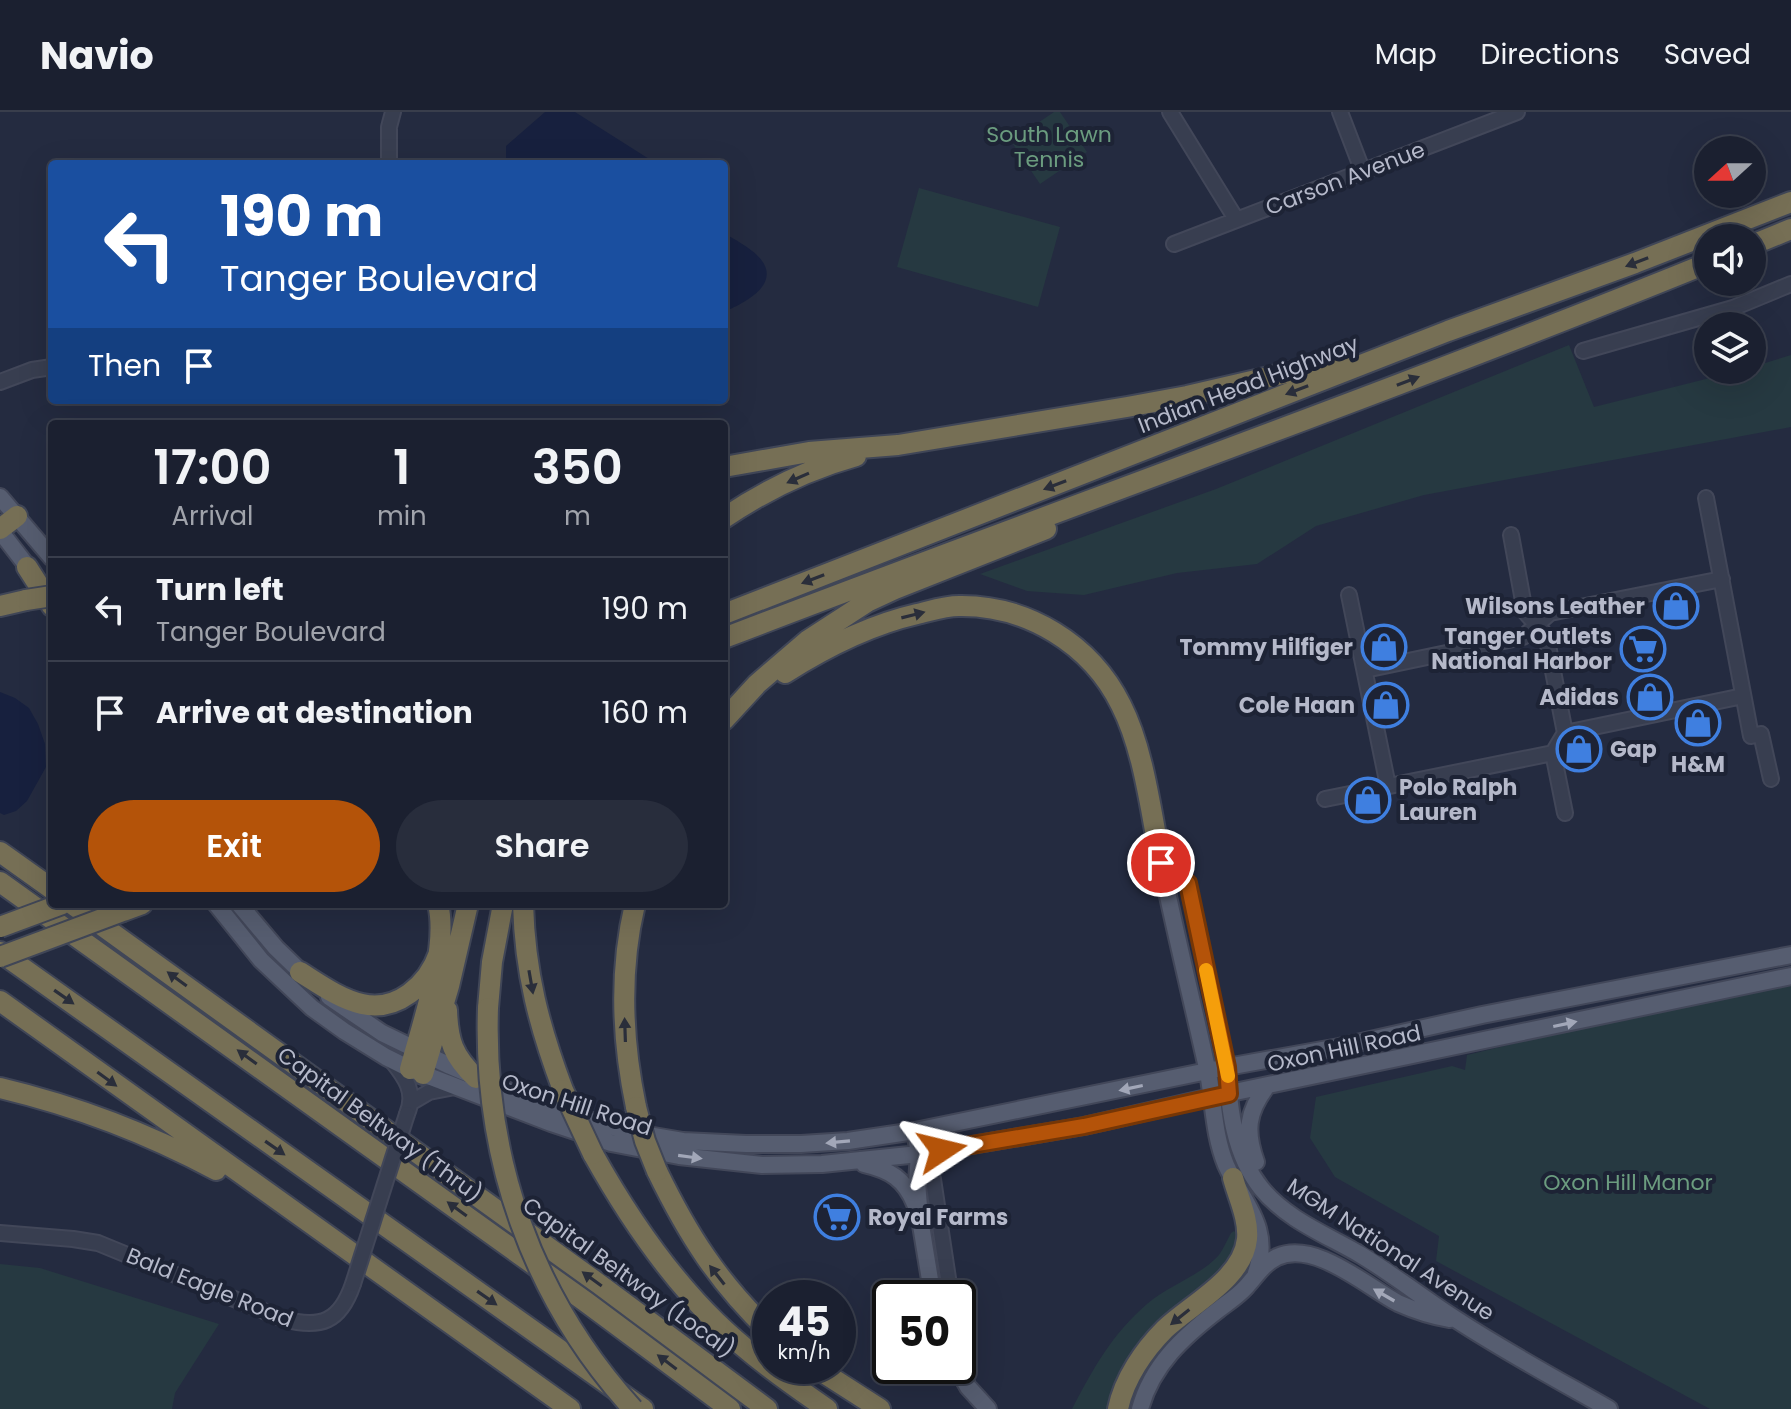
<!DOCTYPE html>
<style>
body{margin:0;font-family:Poppins,sans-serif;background:#282d3c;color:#f1f3f6;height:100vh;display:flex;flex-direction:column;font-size:30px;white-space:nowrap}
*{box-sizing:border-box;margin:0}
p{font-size:26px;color:#a0a3ab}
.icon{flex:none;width:44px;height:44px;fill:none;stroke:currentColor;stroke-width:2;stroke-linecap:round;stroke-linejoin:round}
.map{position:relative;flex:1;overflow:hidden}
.drawer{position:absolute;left:48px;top:308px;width:680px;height:488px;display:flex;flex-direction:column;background:#1b2030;border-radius:8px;box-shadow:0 8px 32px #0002,0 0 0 2px #393e4c}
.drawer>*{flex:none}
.guide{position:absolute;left:48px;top:48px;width:680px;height:244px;border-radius:8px;box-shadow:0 8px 32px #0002,0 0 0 2px #393e4c;background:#1a4fa0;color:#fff;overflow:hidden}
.needle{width:52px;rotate:249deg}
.fabs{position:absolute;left:1694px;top:24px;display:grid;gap:16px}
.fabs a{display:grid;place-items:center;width:72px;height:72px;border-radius:50%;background:#1b2030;box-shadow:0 8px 32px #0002,0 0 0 2px #393e4c;font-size:40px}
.speed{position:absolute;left:752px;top:1168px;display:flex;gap:16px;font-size:40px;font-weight:700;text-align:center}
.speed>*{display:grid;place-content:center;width:104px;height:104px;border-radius:50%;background:#1b2030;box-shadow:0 8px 32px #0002,0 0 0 2px #393e4c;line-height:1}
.speed small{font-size:20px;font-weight:400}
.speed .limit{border:4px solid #111;border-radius:12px;background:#fff;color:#111}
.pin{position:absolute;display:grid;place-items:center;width:68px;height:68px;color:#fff;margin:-34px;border:4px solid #fff;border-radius:50%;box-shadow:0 2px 8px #0007}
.me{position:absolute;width:88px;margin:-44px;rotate:80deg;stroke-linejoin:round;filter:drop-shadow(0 0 6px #0008)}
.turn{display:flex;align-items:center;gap:28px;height:168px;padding:0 40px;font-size:36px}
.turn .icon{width:104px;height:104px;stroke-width:2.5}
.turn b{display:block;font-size:56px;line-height:68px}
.then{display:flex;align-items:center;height:76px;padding:0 40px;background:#0003;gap:16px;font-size:30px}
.eta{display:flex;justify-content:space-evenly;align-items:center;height:136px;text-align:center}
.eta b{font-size:48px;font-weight:600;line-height:56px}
.primary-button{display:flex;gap:16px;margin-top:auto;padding:16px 40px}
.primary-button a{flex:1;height:92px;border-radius:48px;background:#b45309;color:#fff;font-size:32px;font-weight:600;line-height:92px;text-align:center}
.primary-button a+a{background:#282d3c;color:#f1f3f6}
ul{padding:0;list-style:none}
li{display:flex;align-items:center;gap:24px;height:104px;padding:0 40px;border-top:2px solid #393e4c}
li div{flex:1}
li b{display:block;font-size:30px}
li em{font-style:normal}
header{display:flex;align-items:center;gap:48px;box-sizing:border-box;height:112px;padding:0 40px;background:#1b2030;border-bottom:2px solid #393e4c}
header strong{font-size:38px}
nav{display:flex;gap:44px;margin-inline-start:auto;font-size:28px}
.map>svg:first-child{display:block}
.green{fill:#263941}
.water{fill:#17203e}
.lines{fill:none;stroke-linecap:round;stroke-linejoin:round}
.minor-casing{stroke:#424759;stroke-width:18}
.major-casing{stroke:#424759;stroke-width:20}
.highway-casing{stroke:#404657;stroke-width:24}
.minor{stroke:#383e50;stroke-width:14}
.major{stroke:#565d70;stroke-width:16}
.highway{stroke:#766f55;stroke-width:20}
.minor-bridge-casing{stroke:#424759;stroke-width:18;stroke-linecap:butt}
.highway-bridge-casing{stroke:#404657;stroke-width:24;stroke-linecap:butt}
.minor-bridge{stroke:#383e50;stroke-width:14}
.highway-bridge{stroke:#766f55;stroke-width:20}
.oneway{fill:#2a2e3a}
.oneway2{fill:#a2a7b8}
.route-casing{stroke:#753606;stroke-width:20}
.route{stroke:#b45309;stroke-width:14}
.slow{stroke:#f59e0b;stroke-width:14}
.labels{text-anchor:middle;stroke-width:8;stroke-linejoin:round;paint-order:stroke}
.park-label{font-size:22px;fill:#6b9c7f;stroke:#1d2335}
.street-label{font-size:22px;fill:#b5b9ca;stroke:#1d2335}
.poi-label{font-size:22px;font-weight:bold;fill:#b5b9ca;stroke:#1d2335;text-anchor:end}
</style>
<header>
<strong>Navio</strong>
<nav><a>Map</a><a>Directions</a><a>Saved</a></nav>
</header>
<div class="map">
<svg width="1791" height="1297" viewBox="0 0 1791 1297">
<rect width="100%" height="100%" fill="#242b40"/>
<!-- green -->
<path class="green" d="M1054,0H1060L1087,40L1040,72L1011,29Z
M919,76L1060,115L1038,195L897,155Z
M1569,233L1594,295L1742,258H1752V255L1791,243V315L1424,383L1316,414L1257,452L1177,461L1084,483L1027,479L980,462L1216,377Z
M1791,865V1297H1710L1436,1149L1439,1124L1335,1065L1310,1026L1316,985L1452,954L1465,958L1467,943Z
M1234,1119L1238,1123L1231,1143L1223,1156L1161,1209L1109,1297H1072C1093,1257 1112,1222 1147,1192C1169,1173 1200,1164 1219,1143C1224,1136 1227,1128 1231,1121Z
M0,1152L40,1156L219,1212L175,1281L172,1297H0Z"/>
<!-- water -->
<path class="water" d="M545,0H575L657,52H506V34Z
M724,121C737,129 757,139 764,152C777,176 740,193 724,200Z
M0,580L15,586L29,596L38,612L45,632L46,655L27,689L16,699L4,703L0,701Z"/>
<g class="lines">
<!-- minor casing -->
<g class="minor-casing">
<path id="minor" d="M1170,0L1236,107
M1340,0L1363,60
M389,52V15L393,0
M1174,132L1517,0
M1583,239L1733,196L1791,172
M0,270L32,258L52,255
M1706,386L1751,624L1761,622L1771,667
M1511,423L1525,500L1546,523L1565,621
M1349,483L1388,674
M1365,558L1523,525L1550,501L1722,467
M1553,641L1565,701
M1325,687L1553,641L1565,621L1743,584
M1161,751L1188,771L1227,955
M392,949C406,966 416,981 407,1002
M412,990L429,980L455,975
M919,1042L933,1067L951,1186
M0,1121L73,1127L98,1131L283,1207C321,1217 340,1210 353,1172"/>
</g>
<!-- major casing -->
<g class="major-casing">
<path id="major" d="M0,385L52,446
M0,419L34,463
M1161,751C1175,820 1192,888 1207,956C1214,989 1213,1021 1226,1053C1243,1091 1272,1115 1256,1161
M216,792L261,848L312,896L344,919L386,945L410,957L551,1011L611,1031L679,1044L762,1053L822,1052L919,1042L1084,1014L1211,985L1791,864
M239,792L276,836L308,867
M329,885L382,921L450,954L520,984L591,1009L636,1021L683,1029L746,1032H801L848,1029L915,1019L1227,955L1339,935L1482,903L1791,843
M1227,955C1229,997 1234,1042 1261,1076C1287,1108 1327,1123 1361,1143C1394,1163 1424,1187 1457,1208C1506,1240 1558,1268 1609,1297
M915,1019L919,1042L917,1070L920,1107L933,1186
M1256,1050C1245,1019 1247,1000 1267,974
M864,1052C890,1058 905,1067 915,1092
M956,1254L968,1275L988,1297
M1140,1297C1152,1253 1183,1225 1218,1198C1227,1191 1238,1184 1246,1175C1256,1164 1263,1152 1277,1145C1315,1128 1366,1174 1398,1191C1416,1199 1431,1204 1450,1207"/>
</g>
<!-- highway casing -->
<g class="highway-casing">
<path id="highway" d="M1752,133L1791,117
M724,355L809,340L898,333L1127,295L1187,284L1346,247
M724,406C764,379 809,357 856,344
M0,417L17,404
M27,455L52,494
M0,494L26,488
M724,502L1448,219L1635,151L1791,90
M724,526C1052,400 1383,283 1708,151
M785,561C826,535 869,513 917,502C930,499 945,494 959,494C1027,493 1091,532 1121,593C1144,638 1151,701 1161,751
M724,608L757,572L807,529L867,490L895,477L1046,417
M0,740L52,777
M0,770L586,1190L730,1297
M72,792L599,1172L767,1297
M523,792C525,861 539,914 563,978
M635,792C619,859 622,928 636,995
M123,799L142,792
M0,840L643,1297
M300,860C319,872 340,887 362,892C397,900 428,873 439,841
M0,889L570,1297
M488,896L492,850L503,792
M447,898C448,929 453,944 476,966
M410,957C422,912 449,836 438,792
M423,962L449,874L468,792
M0,976C76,994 147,1021 216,1058
M593,1042C627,1103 666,1161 716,1210C750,1243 788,1270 827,1297
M657,1059C688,1123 718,1170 770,1220
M813,1254L880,1297
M1118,1297C1124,1267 1144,1238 1165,1217C1191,1192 1243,1167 1247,1127C1249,1107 1238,1085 1233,1066"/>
</g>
<!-- minor -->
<use href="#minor" class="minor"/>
<!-- major -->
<use href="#major" class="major"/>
<!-- highway -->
<use href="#highway" class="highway"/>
<!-- minor-bridge casing -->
<g class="minor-bridge-casing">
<path id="minor-bridge" d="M353,1172L407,1002"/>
</g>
<!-- highway-bridge casing -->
<g class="highway-bridge-casing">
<path id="highway-bridge" d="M26,488L52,484
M0,815L62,792
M0,845L123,799
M488,896C483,1046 532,1186 633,1297
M563,978L593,1042
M636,995L645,1029L657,1059"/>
</g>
<!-- minor-bridge -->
<use href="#minor-bridge" class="minor-bridge"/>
<!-- highway-bridge -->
<use href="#highway-bridge" class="highway-bridge"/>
</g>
<!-- one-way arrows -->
<defs><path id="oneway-solid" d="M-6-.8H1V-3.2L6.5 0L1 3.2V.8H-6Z" transform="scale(2)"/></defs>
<g class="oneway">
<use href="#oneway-solid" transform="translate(1637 150) rotate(159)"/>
<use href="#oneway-solid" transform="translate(1408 269) rotate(-21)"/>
<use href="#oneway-solid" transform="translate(1297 278) rotate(159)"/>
<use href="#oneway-solid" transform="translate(798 366) rotate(156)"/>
<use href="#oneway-solid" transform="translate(1055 373) rotate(159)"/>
<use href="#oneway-solid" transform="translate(813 467) rotate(159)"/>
<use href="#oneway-solid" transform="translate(913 503) rotate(-14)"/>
<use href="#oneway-solid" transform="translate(177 867) rotate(-144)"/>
<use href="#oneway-solid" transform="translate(531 870) rotate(80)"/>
<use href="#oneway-solid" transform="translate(64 885) rotate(35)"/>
<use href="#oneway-solid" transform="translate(625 918) rotate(-92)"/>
<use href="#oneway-solid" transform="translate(247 945) rotate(-144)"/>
<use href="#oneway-solid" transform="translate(107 967) rotate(36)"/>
<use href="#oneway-solid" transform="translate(275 1036) rotate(35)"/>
<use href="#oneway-solid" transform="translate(457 1097) rotate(-144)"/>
<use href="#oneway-solid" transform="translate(717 1163) rotate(-128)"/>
<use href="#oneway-solid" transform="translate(592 1167) rotate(-144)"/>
<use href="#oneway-solid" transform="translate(487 1186) rotate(35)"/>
<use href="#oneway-solid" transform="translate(1180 1205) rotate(141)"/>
<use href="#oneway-solid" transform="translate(667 1250) rotate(-143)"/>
</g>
<g class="oneway2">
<use href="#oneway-solid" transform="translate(1565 912) rotate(-12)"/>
<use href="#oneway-solid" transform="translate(1131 976) rotate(168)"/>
<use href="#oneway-solid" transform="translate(838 1030) rotate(175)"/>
<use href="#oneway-solid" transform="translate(690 1045) rotate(8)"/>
<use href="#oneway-solid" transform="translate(1384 1183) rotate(-150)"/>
</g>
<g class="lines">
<!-- route casing -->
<g class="route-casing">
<path id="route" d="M942,1038L1084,1014L1229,982L1227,955L1188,771L1161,751"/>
</g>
<!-- route -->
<use href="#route" class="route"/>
<!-- slow -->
<path class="slow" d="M1206,858L1228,964"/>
</g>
<!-- icons -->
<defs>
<g id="shop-ring" transform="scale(2.3)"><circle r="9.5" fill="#1d2335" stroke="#3f7fe0" stroke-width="1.5"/><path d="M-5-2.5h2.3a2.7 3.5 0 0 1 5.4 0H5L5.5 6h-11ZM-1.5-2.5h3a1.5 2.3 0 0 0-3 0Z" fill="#3f7fe0"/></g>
<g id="supermarket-ring" transform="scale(2.3)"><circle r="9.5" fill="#1d2335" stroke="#3f7fe0" stroke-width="1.5"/><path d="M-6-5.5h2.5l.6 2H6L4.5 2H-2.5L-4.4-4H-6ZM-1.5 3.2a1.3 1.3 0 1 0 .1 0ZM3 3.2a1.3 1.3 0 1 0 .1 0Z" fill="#3f7fe0"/></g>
</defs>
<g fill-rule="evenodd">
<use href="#shop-ring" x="1676" y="494"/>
<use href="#shop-ring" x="1384" y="535"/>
<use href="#supermarket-ring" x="1643" y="537"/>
<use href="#shop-ring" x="1650" y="585"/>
<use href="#shop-ring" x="1386" y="593"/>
<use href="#shop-ring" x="1698" y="611"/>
<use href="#shop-ring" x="1579" y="637"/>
<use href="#shop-ring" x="1368" y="688"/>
<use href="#supermarket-ring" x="837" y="1105"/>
</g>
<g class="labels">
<!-- park labels -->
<g class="park-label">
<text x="1049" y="30">South Lawn<tspan x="1049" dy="25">Tennis</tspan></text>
<text x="1628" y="1078">Oxon Hill Manor</text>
</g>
<!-- street labels -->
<g class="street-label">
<text transform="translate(1345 66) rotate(-21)" y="8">Carson Avenue</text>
<text transform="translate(1248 272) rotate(-21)" y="8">Indian Head Highway</text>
<text transform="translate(1344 936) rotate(-12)" y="8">Oxon Hill Road</text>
<text transform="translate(577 992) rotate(18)" y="8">Oxon Hill Road</text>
<text transform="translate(380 1012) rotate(36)" y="8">Capital Beltway (Thru)</text>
<text transform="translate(1391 1137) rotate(33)" y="8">MGM National Avenue</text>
<text transform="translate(629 1165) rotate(36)" y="8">Capital Beltway (Local)</text>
<text transform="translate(210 1175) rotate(22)" y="8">Bald Eagle Road</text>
</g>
<!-- poi labels -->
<g class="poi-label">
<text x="1645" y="502">Wilsons Leather</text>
<text x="1612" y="532">Tanger Outlets<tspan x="1612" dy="25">National Harbor</tspan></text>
<text x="1353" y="543">Tommy Hilfiger</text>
<text x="1619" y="593">Adidas</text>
<text x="1355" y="601">Cole Haan</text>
<text x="1610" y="645" text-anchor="start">Gap</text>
<text x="1698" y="660" text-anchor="middle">H&amp;M</text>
<text x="1399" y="683" text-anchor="start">Polo Ralph<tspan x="1399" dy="25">Lauren</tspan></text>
<text x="868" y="1113" text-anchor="start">Royal Farms</text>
</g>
</g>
</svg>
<div class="fabs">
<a><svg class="needle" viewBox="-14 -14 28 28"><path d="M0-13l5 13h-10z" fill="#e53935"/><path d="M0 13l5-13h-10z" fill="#a0a3ab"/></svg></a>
<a><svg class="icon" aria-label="sound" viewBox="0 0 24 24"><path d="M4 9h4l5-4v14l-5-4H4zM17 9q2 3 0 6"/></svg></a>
<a><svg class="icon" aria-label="layers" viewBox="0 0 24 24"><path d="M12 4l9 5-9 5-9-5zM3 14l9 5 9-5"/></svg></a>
</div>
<div class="speed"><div>45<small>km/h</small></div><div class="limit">50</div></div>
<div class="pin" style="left:1161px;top:751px;background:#d93025"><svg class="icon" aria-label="arrive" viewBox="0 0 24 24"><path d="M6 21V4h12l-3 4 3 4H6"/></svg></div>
<svg class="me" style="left:942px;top:1038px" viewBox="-20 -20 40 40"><path d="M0-17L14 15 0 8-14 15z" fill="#b45309" stroke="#fff" stroke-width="4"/></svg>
<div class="guide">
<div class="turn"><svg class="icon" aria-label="left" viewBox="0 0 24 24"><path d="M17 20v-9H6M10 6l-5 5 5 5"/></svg><div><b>190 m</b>Tanger Boulevard</div></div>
<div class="then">Then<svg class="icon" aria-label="arrive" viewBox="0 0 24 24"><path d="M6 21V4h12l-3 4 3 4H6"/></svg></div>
</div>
<section class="drawer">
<div class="eta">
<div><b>17:00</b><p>Arrival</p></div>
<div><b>1</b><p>min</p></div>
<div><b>350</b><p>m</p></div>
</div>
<ul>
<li><svg class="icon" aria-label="left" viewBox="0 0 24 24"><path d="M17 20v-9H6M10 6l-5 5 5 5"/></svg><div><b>Turn left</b><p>Tanger Boulevard</p></div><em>190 m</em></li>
<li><svg class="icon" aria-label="arrive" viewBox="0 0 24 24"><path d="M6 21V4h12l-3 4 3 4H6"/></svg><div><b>Arrive at destination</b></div><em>160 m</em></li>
</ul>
<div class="primary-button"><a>Exit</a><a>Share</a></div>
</section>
</div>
